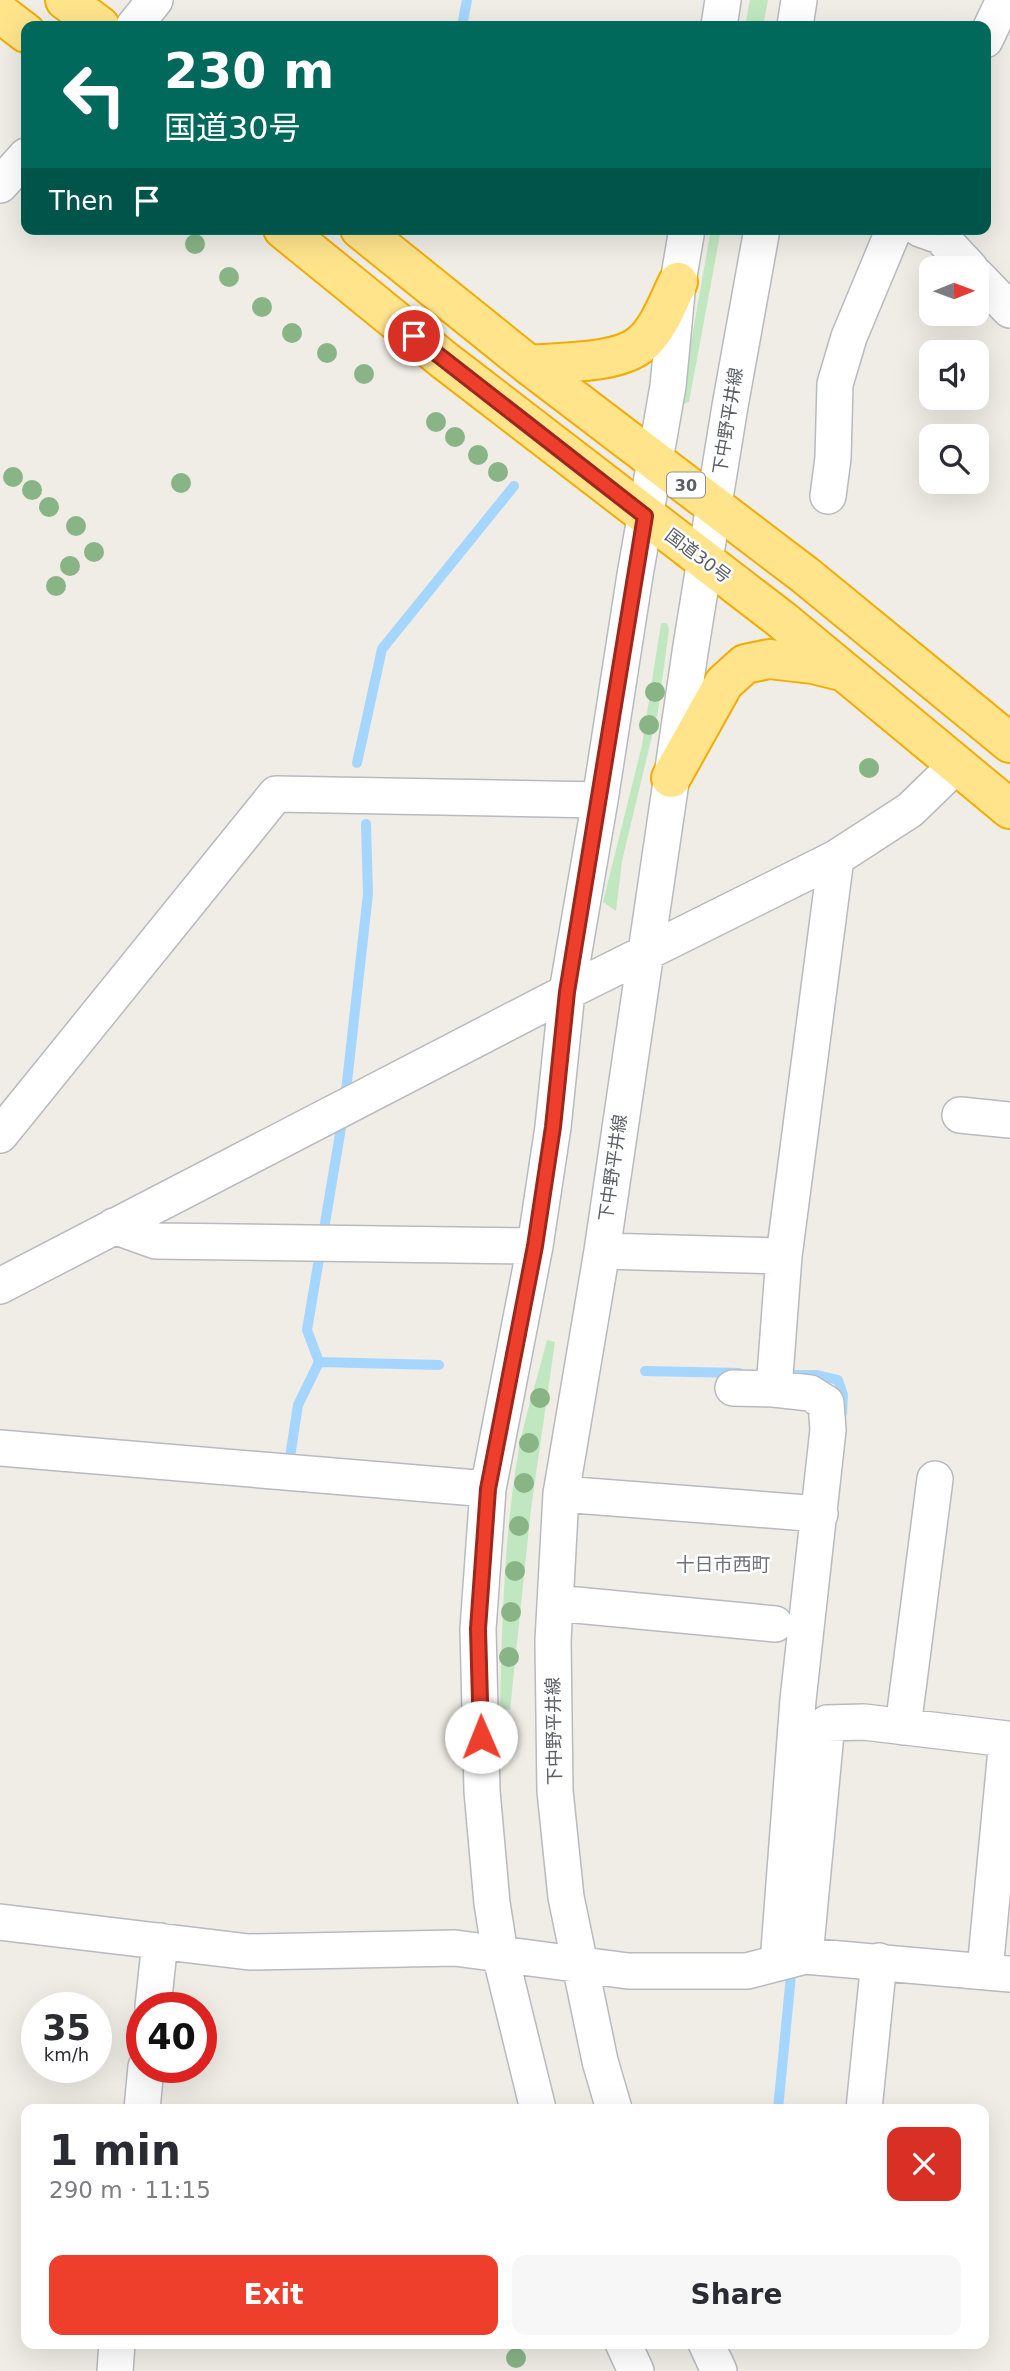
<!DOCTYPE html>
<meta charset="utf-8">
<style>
body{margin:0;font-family:"DejaVu Sans","Noto Sans JP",sans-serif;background:#f7f7f7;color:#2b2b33;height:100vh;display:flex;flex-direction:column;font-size:26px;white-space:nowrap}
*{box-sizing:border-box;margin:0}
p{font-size:23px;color:#7c7c81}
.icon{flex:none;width:38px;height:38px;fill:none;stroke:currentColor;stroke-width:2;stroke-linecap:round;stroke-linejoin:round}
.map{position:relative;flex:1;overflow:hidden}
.panel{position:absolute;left:21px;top:2104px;width:968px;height:245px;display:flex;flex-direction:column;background:#fff;border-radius:14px;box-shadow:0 7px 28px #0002}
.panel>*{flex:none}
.hud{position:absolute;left:21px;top:21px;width:970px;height:214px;border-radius:14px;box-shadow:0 7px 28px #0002;background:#00695c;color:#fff;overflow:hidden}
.needle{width:46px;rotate:89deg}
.fabs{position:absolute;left:919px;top:256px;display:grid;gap:14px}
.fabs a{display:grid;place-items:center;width:70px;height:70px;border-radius:14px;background:#fff;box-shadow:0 7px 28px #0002;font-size:35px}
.speed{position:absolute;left:21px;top:1992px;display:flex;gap:14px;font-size:35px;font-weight:700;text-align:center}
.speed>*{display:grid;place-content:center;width:91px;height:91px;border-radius:50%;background:#fff;box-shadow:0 7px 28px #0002;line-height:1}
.speed small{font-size:18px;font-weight:400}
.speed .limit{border:10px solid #d22;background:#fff;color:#111}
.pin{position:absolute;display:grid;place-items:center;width:60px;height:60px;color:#fff;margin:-30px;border:4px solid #fff;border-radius:50%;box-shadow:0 2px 7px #0007}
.me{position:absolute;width:77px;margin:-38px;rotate:359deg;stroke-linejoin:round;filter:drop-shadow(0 0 5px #0008)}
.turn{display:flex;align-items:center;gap:24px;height:147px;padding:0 28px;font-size:32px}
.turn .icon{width:91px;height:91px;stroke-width:2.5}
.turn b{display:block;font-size:49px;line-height:60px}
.then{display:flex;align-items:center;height:66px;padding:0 28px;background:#0003;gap:14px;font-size:26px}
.round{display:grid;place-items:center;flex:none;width:74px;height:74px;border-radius:14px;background:#f7f7f7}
.headline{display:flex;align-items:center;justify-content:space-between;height:119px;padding:0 28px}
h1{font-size:42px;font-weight:600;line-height:52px}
.action{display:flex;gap:14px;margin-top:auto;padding:14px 28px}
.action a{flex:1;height:80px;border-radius:14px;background:#ee3e2c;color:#fff;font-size:28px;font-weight:600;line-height:80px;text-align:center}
.action a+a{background:#f7f7f7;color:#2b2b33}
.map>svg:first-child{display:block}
.green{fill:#c1e7c1}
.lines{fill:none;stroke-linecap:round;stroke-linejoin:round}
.stream{stroke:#a5d6ff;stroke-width:10}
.minor-casing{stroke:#b7babf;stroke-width:38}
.highway-casing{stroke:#f4ac00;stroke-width:42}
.minor{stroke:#fff;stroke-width:35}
.highway{stroke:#ffe48c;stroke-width:38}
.tree{fill:#88b486}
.route-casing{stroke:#9b281d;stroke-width:18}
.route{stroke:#ee3e2c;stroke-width:12}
.labels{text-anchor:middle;stroke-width:5;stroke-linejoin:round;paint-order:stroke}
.shield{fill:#fff;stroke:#8d9094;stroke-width:2}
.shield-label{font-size:16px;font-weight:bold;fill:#5c6066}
.street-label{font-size:18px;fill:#5c6066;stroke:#fff}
.neighbourhood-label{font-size:19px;fill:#6d7278;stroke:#fff}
</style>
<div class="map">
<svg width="1010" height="2371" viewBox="0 0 1010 2371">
<rect width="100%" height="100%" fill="#efede5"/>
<!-- green -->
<path class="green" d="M750,0H768L763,26H745Z
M711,229H721L689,402L683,404L681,400L684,382Z
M661,623H667L669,629L658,711L622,861L616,911L603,902L642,745Z
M547,1340L555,1342L531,1509L510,1710L500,1709C502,1622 504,1534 519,1448C526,1412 538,1376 547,1340Z"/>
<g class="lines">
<!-- stream -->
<path class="stream" d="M462,26L467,0
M357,763L382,649L514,486
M345,1100L368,894L366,824
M319,1362L439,1365
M645,1371L739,1373
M794,1375H817L838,1380L843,1395L842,1413
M290,1457L298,1405L319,1362L307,1330L343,1116
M778,2109L792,1965"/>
<!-- minor casing -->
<g class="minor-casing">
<path id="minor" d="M134,26L155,0
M719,26L723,0
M795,26L799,0
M985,40L1004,0
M0,185L26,156
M920,229L940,236L970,268
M976,275L1010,310
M828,496L833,458L835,384L849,337L894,229
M960,1115L1010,1120
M0,1135L276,794L600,800
M114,1226L156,1241L535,1246
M602,1251L784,1256
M0,1286L567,992L836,858L910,810L943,778L954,764
M733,1388L774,1389
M0,1448L488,1489
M561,1494L820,1514
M555,1603L775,1624
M903,1727L935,1479
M0,1922L249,1952L455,1948L628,1971H747L805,1956L1010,1974
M805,1956L827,1723L864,1722L1007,1739L985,1970
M778,1963L798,1700L828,1430L826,1403L810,1393L774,1389L784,1256L836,858
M153,2007L160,1941
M142,2109L146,2067
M538,2109L500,1954L492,1903L482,1791L478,1629L488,1489L535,1246L553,1127L567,992L600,800L635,575L668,386L678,282L687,229
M614,2109L600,2061L566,1897L555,1791L553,1641L561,1494L602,1251L691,646L730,406L762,229
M864,2109L879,1961
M623,2343L636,2371
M706,2343L719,2371
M115,2371L117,2343"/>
</g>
<!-- highway casing -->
<g class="highway-casing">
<path id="highway" d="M65,0L100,26
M0,13L26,33
M283,229L444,360L782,620L1010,809
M360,229L529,365L805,575L1010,743
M529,365C561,362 617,364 641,344C659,329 668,302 678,282
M671,778L724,683L745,664L769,659L813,664L841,671"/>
</g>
<!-- minor -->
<use href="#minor" class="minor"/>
<!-- highway -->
<use href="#highway" class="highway"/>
</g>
<!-- trees -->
<g class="tree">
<circle cx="195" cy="244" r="10"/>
<circle cx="229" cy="277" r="10"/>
<circle cx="262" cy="307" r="10"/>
<circle cx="292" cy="333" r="10"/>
<circle cx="327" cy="353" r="10"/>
<circle cx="364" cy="374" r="10"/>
<circle cx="436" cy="422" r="10"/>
<circle cx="455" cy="437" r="10"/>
<circle cx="478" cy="455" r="10"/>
<circle cx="498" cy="472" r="10"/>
<circle cx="13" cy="477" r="10"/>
<circle cx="181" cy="483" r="10"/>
<circle cx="32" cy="490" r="10"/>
<circle cx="49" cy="507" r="10"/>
<circle cx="76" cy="526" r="10"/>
<circle cx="94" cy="552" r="10"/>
<circle cx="70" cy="566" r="10"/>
<circle cx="56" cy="586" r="10"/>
<circle cx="655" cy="692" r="10"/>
<circle cx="649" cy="725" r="10"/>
<circle cx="869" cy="768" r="10"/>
<circle cx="540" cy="1398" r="10"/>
<circle cx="529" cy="1443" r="10"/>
<circle cx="524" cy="1483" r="10"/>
<circle cx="519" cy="1526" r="10"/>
<circle cx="515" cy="1571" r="10"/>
<circle cx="511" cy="1612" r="10"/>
<circle cx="509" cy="1657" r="10"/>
<circle cx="516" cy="2358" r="10"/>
</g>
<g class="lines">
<!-- route casing -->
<g class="route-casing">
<path id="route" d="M414,336L645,516L567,992L553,1127L535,1246L488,1489L478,1629L481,1737"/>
</g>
<!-- route -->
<use href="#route" class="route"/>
</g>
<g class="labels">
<!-- shield labels -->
<rect class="shield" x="667" y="472.5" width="38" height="25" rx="5"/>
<g class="shield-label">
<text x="686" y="491">30</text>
</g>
<!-- street labels -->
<g class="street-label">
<text transform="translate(728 421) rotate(-81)" y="6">下中野平井線</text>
<text transform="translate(698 556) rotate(37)" y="6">国道30号</text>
<text transform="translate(613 1168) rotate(-82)" y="6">下中野平井線</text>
<text transform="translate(554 1731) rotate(-91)" y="6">下中野平井線</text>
</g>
<!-- neighbourhood labels -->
<g class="neighbourhood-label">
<text x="723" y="1571">十日市西町</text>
</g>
</g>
</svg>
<div class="fabs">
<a><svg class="needle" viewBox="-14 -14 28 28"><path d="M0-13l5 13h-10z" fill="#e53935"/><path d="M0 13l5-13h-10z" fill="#7c7c81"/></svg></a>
<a><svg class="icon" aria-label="sound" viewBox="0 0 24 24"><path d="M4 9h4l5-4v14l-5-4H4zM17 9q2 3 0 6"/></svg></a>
<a><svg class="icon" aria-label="search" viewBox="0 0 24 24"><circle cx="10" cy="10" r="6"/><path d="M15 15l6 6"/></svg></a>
</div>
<div class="speed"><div>35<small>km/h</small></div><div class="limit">40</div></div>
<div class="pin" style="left:414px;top:336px;background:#d93025"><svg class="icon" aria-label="arrive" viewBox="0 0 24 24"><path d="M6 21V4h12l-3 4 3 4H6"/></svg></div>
<svg class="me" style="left:481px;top:1737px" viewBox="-20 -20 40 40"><circle r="19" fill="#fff"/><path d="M0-13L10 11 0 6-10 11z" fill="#ee3e2c"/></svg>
<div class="hud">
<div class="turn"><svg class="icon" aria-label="left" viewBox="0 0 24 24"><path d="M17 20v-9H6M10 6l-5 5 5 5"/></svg><div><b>230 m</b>国道30号</div></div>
<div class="then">Then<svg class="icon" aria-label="arrive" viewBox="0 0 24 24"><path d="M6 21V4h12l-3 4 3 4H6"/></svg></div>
</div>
<section class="panel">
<div class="headline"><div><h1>1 min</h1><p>290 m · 11:15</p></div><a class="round" style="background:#d93025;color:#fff"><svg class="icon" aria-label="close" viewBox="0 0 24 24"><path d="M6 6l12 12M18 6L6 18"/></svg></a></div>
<div class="action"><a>Exit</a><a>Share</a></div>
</section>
</div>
